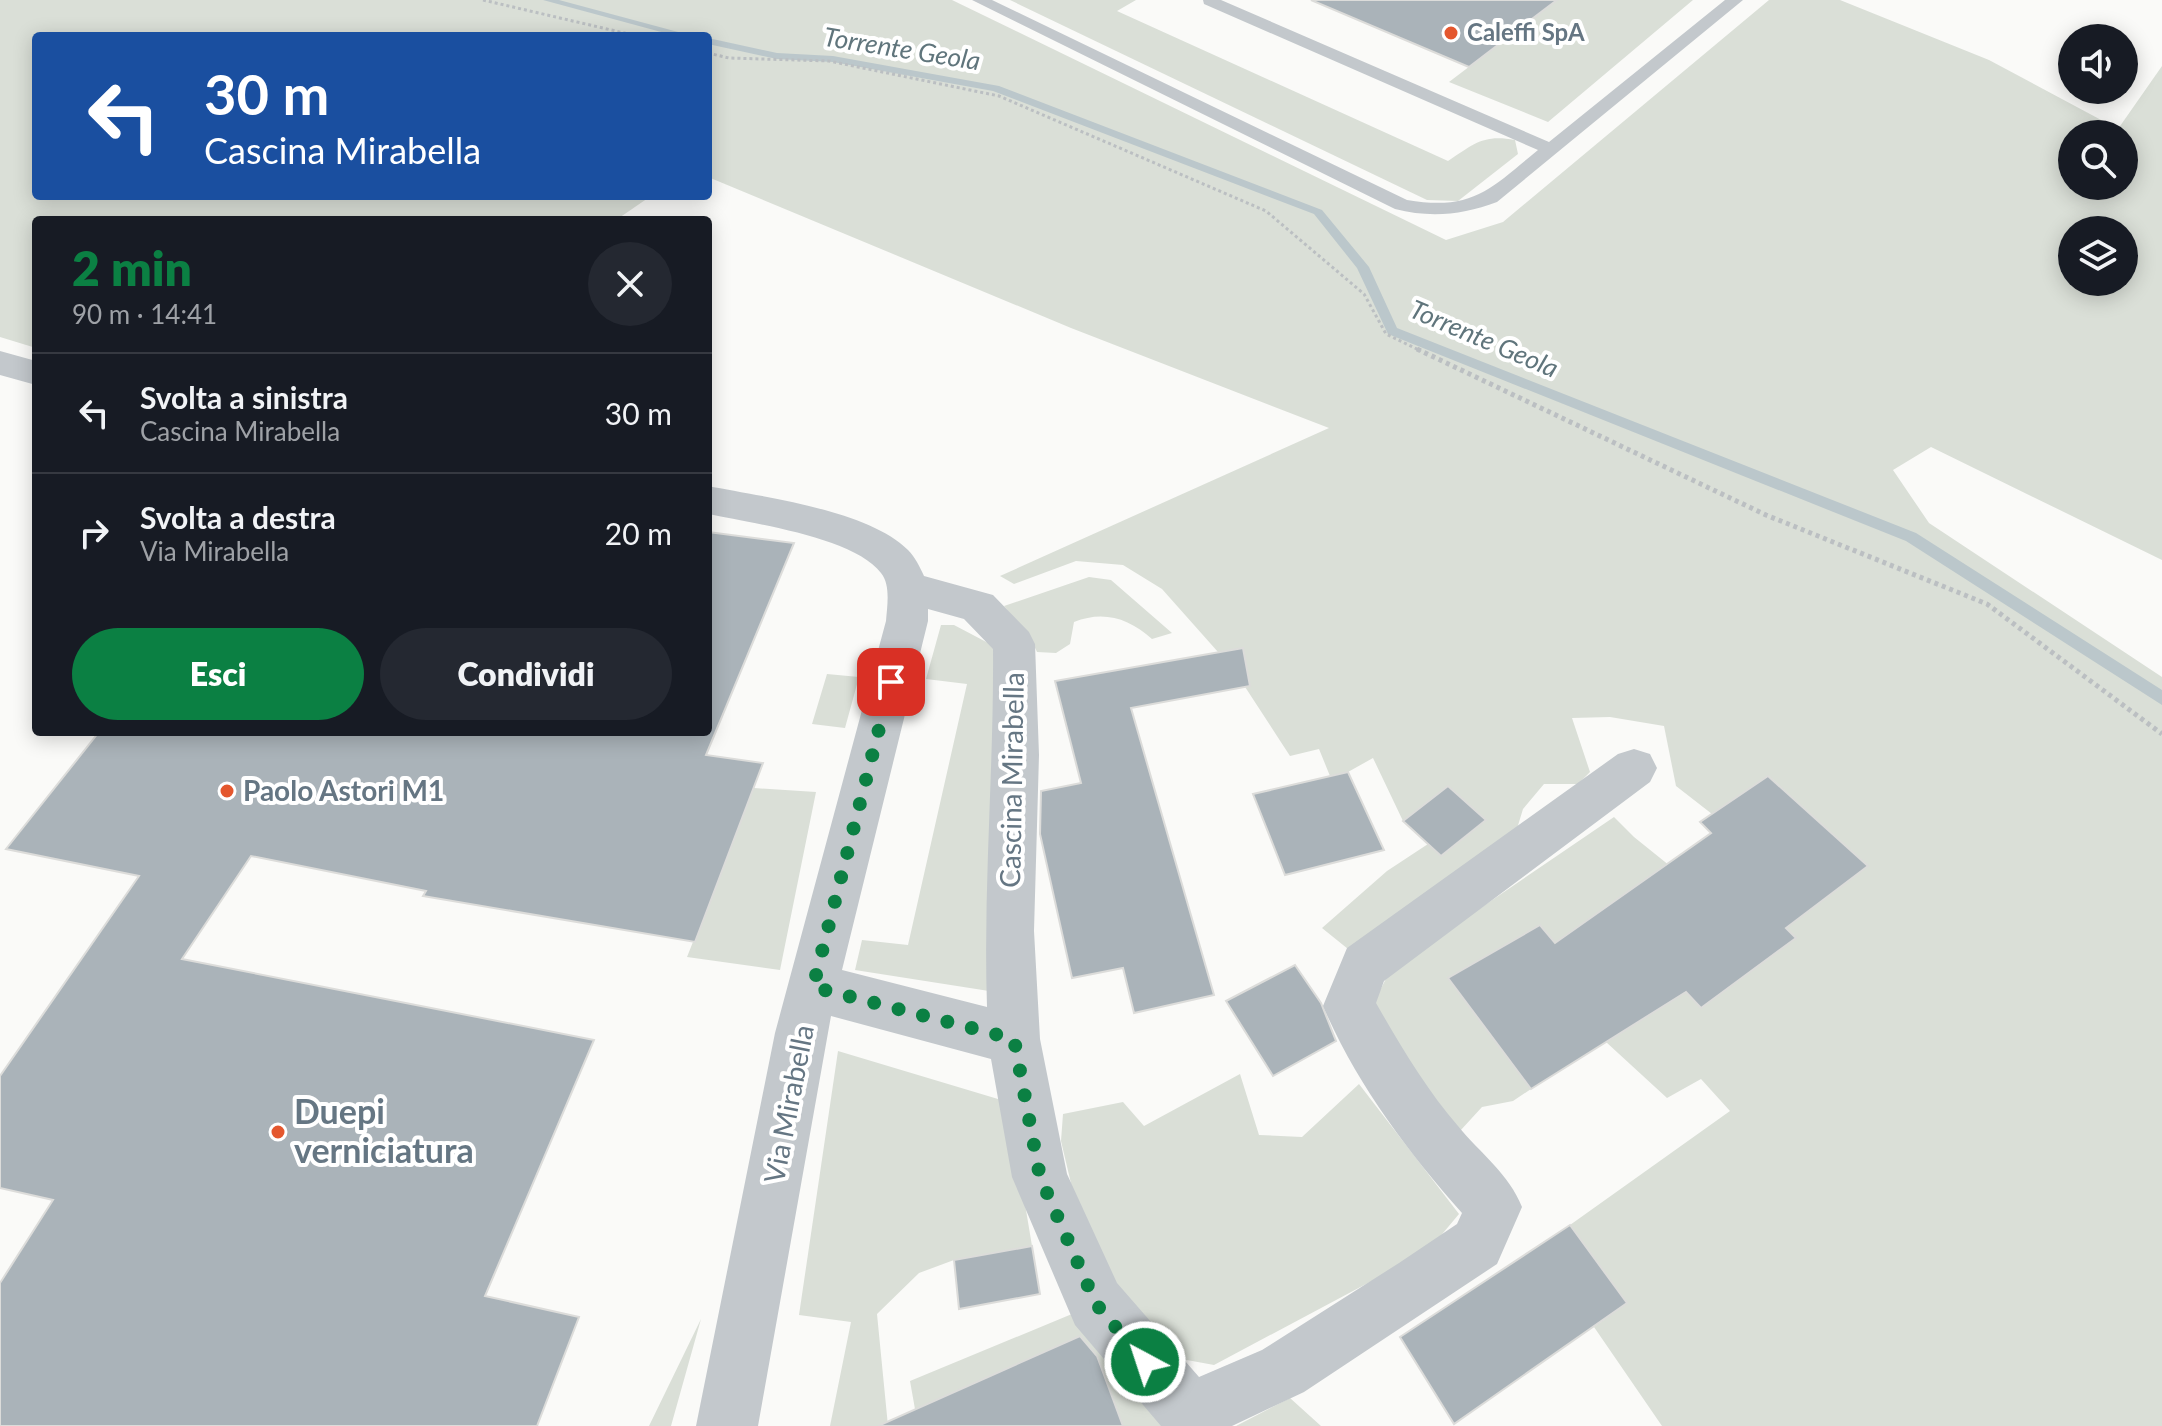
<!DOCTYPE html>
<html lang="it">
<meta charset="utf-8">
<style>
body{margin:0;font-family:Lato,sans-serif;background:#242831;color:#f1f3f6;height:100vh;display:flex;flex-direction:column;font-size:30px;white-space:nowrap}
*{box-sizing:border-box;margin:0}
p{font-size:26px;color:#9ea1a6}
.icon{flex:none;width:44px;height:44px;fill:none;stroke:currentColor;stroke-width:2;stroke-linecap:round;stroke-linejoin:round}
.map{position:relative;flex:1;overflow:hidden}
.details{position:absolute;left:32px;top:216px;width:680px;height:520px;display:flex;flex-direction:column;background:#171b24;border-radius:8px;box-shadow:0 4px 20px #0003}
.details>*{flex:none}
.banner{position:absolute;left:32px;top:32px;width:680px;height:168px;border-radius:8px;box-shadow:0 4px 20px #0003;background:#1a4fa0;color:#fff;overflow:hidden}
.controls{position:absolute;left:2058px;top:24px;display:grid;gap:16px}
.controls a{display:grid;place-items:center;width:80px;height:80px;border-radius:50%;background:#171b24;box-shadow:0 4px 20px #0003;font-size:40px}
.pin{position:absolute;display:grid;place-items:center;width:68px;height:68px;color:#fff;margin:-34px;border-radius:16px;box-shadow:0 4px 12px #0006}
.me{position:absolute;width:88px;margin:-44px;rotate:320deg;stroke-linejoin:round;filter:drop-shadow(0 0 6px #0008)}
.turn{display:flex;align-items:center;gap:28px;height:168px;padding:0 40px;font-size:36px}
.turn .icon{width:104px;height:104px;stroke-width:2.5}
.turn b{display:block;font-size:56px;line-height:68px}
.round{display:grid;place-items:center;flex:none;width:84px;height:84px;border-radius:42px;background:#242831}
.summary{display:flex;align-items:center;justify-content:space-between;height:136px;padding:0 40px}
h1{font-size:48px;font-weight:800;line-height:60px;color:#0b8043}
.button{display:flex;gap:16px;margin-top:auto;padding:16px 40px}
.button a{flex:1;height:92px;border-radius:48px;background:#0b8043;color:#fff;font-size:32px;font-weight:800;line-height:92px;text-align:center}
.button a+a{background:#242831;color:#f1f3f6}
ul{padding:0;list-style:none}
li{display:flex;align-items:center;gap:24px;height:120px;padding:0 40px;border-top:2px solid #363941}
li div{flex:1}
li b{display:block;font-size:30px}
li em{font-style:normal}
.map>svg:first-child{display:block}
.green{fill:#dadfd7;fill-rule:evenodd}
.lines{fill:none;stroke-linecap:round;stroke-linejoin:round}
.stream{fill:#bbc7cb;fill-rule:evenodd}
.building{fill:#aab3b9;stroke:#dcdcda;stroke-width:2}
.path-far1{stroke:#bbbfc2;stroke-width:3;stroke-dasharray:3 3;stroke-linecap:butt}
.path{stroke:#bbbfc2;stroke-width:5;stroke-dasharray:4 4;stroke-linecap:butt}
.service{fill:#c3c8cc;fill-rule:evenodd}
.minor{fill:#c3c8cc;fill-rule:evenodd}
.route{stroke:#0b8043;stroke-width:14;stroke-dasharray:0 25.2}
.poi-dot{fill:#e4572e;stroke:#fff;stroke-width:3}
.labels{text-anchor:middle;stroke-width:8;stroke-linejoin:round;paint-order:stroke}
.far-poi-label{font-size:24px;font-weight:bold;fill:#657683;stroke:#fff;text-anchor:start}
.far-water-label{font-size:26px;font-style:italic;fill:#60757c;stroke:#fff}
.street-label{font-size:28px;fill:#657683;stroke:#fff}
.poi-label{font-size:28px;font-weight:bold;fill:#657683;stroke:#fff;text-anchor:start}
.near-poi-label{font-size:34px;font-weight:bold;fill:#657683;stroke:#fff;text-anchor:start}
</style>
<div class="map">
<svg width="2162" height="1426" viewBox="0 0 2162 1426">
<rect width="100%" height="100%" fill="#fafaf8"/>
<!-- green -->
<path class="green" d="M0,0H952L1446,240L1503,222L1769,0H1840L1989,60L2118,129L2162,66V560L1931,447L1893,470L1929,523L2162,677V1426H1662L1594,1327L1627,1303L1570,1225L1730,1111L1701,1079L1667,1098L1606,1042L1626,1029L1540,925L1448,978L1531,1089L1513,1101L1482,1107L1460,1131L1375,1021V1000L1391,969L1614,817L1634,837L1680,874L1606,908L1701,1008L1796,938L1786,928L1868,866L1769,776L1712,814L1676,786L1664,726L1610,717L1572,718L1590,772L1578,784H1544L1523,809L1516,832L1348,949L1322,928L1387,871L1428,844L1403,821L1373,758L1348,772L1330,776L1319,749L1290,756L1234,670L1162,589L1123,565L1076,561L1014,584L1000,576L1329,428L1071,328L708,177V36H36V196H651L616,220H36V348L0,337ZM2072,134H2124V186H2072ZM2072,230H2124V282H2072Z
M1010,0H1136L1117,11L1448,161C1474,144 1483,134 1515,140L1518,154L1458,201L1427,200Z
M1557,0H1693L1548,122L1449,82Z
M1089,577L1111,580L1172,633L1152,639C1129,618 1103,610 1074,622L1070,644L1056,653L1037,652L1030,637L1004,606Z
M941,625H954L992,645L1002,668L989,991L855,970L862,940L908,945L967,684L926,679Z
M827,674L859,677L845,728L812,724Z
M754,788L816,792L780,970L687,957Z
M838,1051L1008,1102L1032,1246L954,1260L919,1273L877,1314L888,1426H830L851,1322L799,1315Z
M1240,1074L1259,1135L1302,1137L1359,1084L1459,1214L1428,1251L1214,1365L1176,1358L1113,1295L1078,1213L1061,1141L1063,1114L1123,1102L1144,1126Z
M1084,1309L1183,1426H918L910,1381Z
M701,1319L671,1426H649Z
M1290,1398L1321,1426H1236Z"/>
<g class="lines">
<!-- stream -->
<path class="stream" d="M543,0H559L693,36H676Z
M708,38L777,53L833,56L999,86L1322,210L1369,267L1397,328L1916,533L2162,690V705L1906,541L1388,334L1357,268L1314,214L993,91L833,62L777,59L708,44Z"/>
</g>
<!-- building -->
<path class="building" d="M1311,0H1557L1469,67Z
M708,532L794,543L706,755L763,763L695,942L423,896L426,891L251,856L182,959L594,1040L485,1296L579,1317L537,1426H0V1283L53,1200L0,1188V1076L139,876L6,849L99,732H708Z
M1243,648L1250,686L1131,708L1214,995L1134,1013L1123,968L1072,978L1040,834L1041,791L1081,783L1055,681Z
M1348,772L1384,850L1285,875L1253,794Z
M1768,776L1868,866L1786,928L1796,938L1701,1008L1686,992L1531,1089L1448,978L1540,925L1555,943L1711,833L1700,822Z
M1448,786L1486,820L1441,856L1403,821Z
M1295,965L1321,1003L1336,1041L1273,1076L1226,1001Z
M1570,1225L1627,1303L1454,1424L1400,1337Z
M1032,1246L1040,1294L959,1309L954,1260Z
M1080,1336L1097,1356L1123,1426H878Z"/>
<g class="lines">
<!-- path-far1 -->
<path class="path-far1" d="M483,0L637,36
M708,53L729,58L829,61L999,96L1266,211L1364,294L1386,334L1421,351"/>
<!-- path -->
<path class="path" d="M1417,349L1766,515L1987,604L2162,734"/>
<!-- service -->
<path class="service" d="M972,0H992L1407,200C1473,211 1490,189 1538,150L1204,4L1203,0H1221L1549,142L1725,0H1743L1497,202C1463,215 1430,218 1395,209Z"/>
<!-- minor -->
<path class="minor" d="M0,351L36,361V385L0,375Z
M708,486C763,497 868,510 908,550C915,557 920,567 924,576L993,595L1029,632L1035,644L1039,755L1034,931L1040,1039L1067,1174L1117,1283L1199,1377L1262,1350L1399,1263L1457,1224L1462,1213C1407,1151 1356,1083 1323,1006L1347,948L1618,754L1634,749L1650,754L1657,768L1650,782L1384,981L1376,1003C1400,1045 1426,1089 1458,1126C1480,1153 1509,1174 1522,1207L1497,1264L1304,1392L1232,1426H1161L1075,1325L1012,1177L991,1059L831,1016L758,1426H696L775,1033L886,621C887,607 891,585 881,573C854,537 751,523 708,514ZM928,609L964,619L993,649C994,769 983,887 987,1007L842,970L928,621Z"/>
</g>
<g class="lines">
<!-- route -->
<path class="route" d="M891,682L813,987L1014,1039L1040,1177L1096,1304L1145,1362"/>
</g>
<!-- markers -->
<g class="poi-dot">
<circle cx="1451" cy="33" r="8"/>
<circle cx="227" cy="791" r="8"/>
<circle cx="278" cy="1132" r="8"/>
</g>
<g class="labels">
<!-- far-poi labels -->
<g class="far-poi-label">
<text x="1467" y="41">Caleffi SpA</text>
</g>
<!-- far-water labels -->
<g class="far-water-label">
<text transform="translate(902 49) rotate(9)" y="9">Torrente Geola</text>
<text transform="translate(1484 339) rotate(23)" y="9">Torrente Geola</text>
</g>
<!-- street labels -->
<g class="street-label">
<text transform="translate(1012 780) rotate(-89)" y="10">Cascina Mirabella</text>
<text transform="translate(789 1104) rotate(-79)" y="10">Via Mirabella</text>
</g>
<!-- poi labels -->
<g class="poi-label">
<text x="243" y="801">Paolo Astori M1</text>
</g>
<!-- near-poi labels -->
<g class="near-poi-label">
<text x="294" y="1124">Duepi<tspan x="294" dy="39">verniciatura</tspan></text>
</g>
</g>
</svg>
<div class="controls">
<a><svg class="icon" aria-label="sound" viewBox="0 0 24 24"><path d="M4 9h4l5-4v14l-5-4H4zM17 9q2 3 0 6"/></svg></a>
<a><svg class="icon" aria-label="search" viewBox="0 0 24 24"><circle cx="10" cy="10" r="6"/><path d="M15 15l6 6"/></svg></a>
<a><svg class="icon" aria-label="layers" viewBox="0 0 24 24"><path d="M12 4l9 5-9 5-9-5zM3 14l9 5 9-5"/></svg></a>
</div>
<div class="pin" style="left:891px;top:682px;background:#d93025"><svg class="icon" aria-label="arrive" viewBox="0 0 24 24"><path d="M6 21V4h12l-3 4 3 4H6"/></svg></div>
<svg class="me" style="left:1145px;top:1362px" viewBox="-20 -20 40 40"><circle r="17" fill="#0b8043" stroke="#fff" stroke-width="3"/><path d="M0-11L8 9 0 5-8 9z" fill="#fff"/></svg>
<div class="banner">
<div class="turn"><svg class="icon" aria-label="left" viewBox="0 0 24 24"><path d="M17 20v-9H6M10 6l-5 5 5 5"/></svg><div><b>30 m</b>Cascina Mirabella</div></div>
</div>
<section class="details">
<div class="summary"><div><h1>2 min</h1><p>90 m · 14:41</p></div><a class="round"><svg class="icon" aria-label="close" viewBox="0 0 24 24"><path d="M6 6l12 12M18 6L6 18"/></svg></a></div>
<ul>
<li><svg class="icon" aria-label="left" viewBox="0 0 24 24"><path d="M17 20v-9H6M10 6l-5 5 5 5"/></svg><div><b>Svolta a sinistra</b><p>Cascina Mirabella</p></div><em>30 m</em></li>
<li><svg class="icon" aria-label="right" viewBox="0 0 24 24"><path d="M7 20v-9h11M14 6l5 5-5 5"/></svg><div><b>Svolta a destra</b><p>Via Mirabella</p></div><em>20 m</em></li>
</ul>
<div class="button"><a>Esci</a><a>Condividi</a></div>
</section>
</div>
